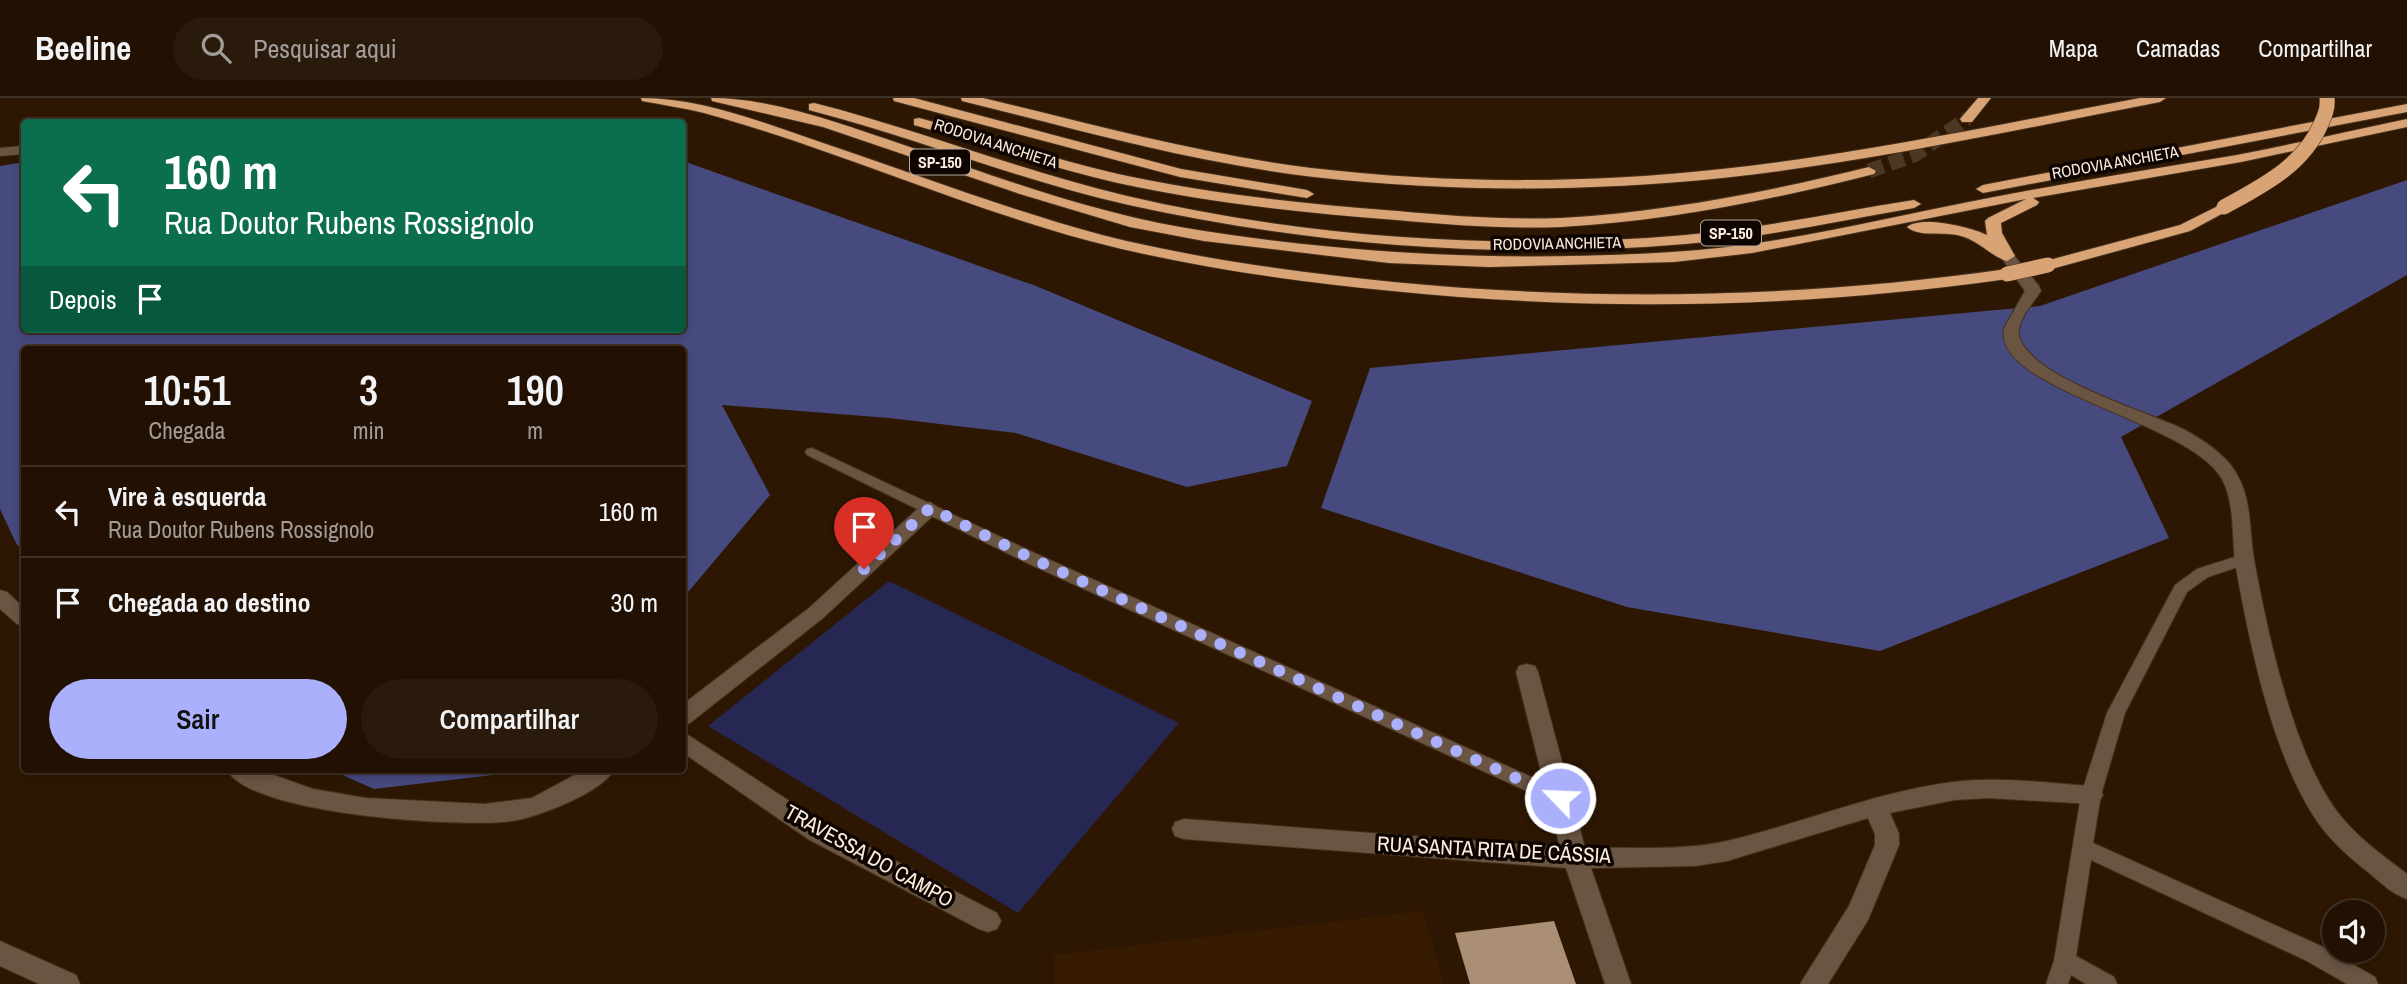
<!DOCTYPE html>
<html lang="pt">
<meta charset="utf-8">
<style>
body{margin:0;font-family:"Archivo Narrow",sans-serif;background:#2a1a0c;color:#f1f3f6;height:100vh;display:flex;flex-direction:column;font-size:26px;white-space:nowrap}
*{box-sizing:border-box;margin:0}
p{font-size:23px;color:#a29d99}
.icon{flex:none;width:38px;height:38px;fill:none;stroke:currentColor;stroke-width:2;stroke-linecap:round;stroke-linejoin:round}
.map{position:relative;flex:1;overflow:hidden}
.details{position:absolute;left:21px;top:248px;width:665px;height:427px;display:flex;flex-direction:column;background:#221102;border-radius:7px;box-shadow:0 4px 10px #0003,0 0 0 2px #3f3124}
.details>*{flex:none}
.guide{position:absolute;left:21px;top:21px;width:665px;height:214px;border-radius:7px;box-shadow:0 4px 10px #0003,0 0 0 2px #3f3124;background:#0b6e4f;color:#fff;overflow:hidden}
.tools{position:absolute;left:2322px;top:802px;display:grid;gap:14px}
.tools a{display:grid;place-items:center;width:63px;height:63px;border-radius:50%;background:#221102;box-shadow:0 4px 10px #0003,0 0 0 2px #3f3124;font-size:35px}
.pin{position:absolute;display:grid;place-items:center;width:60px;height:60px;color:#fff;margin:-72px -30px;border-radius:50% 50% 50% 0;rotate:-45deg;box-shadow:0 0 7px #0007}
.pin .icon{rotate:45deg}
.me{position:absolute;width:77px;margin:-38px;rotate:294deg;stroke-linejoin:round;filter:drop-shadow(0 0 5px #0008)}
.turn{display:flex;align-items:center;gap:24px;height:147px;padding:0 28px;font-size:32px}
.turn .icon{width:91px;height:91px;stroke-width:2.5}
.turn b{display:block;font-size:49px;line-height:60px}
.then{display:flex;align-items:center;height:66px;padding:0 28px;background:#0003;gap:14px;font-size:26px}
.eta{display:flex;justify-content:space-evenly;align-items:center;height:119px;text-align:center}
.eta b{font-size:42px;font-weight:600;line-height:49px}
.cta{display:flex;gap:14px;margin-top:auto;padding:14px 28px}
.cta a{flex:1;height:80px;border-radius:42px;background:#aab0fb;color:#111;font-size:28px;font-weight:600;line-height:80px;text-align:center}
.cta a+a{background:#2a1a0c;color:#f1f3f6}
ul{padding:0;list-style:none}
li{display:flex;align-items:center;gap:21px;height:91px;padding:0 28px;border-top:2px solid #3f3124}
li div{flex:1}
li b{display:block;font-size:26px}
li em{font-style:normal}
header{display:flex;align-items:center;gap:42px;box-sizing:border-box;height:98px;padding:0 35px;background:#221102;border-bottom:2px solid #3f3124}
header strong{font-size:33px}
nav{display:flex;gap:38px;margin-inline-start:auto;font-size:24px}
.search{width:490px;height:63px;background:#2a1a0c;display:flex;align-items:center;gap:18px;box-sizing:border-box;padding:0 24px;border-radius:38px;color:#a29d99;font-size:26px}
.map>svg:first-child{display:block}
.built{fill:#361b00}
.green{fill:#272754}
.forest{fill:#474a7f}
.building{fill:#ab8e76}
.lines{fill:none;stroke-linecap:round;stroke-linejoin:round}
.motorway-tunnel{stroke:#4c3723;stroke-width:15;stroke-dasharray:15 7;stroke-linecap:butt}
.service-casing{stroke:#46311d;stroke-width:2}
.minor-casing{stroke:#46311d;stroke-width:2}
.motorway-casing{stroke:#46311d;stroke-width:2}
.service{fill:#6a5543;fill-rule:evenodd}
.minor{fill:#6a5543;fill-rule:evenodd}
.motorway{fill:#d8a476;fill-rule:evenodd}
.motorway-bridge-casing{stroke:#46311d;stroke-width:16;stroke-linecap:butt}
.motorway-bridge{stroke:#d8a476;stroke-width:15}
.route{stroke:#aab0fb;stroke-width:12;stroke-dasharray:0 21.6}
.labels{text-anchor:middle;stroke-width:7;stroke-linejoin:round;paint-order:stroke}
.far-street-label{font-size:16px;fill:#fcecdf;stroke:#0e0501}
.shield{fill:#0e0501;stroke:#b5a79c;stroke-width:2}
.shield-label{font-size:16px;font-weight:bold;fill:#fcecdf}
.near-street-label{font-size:21px;fill:#fcecdf;stroke:#0e0501}
</style>
<header>
<strong>Beeline</strong>
<div class="search"><svg class="icon" aria-label="search" viewBox="0 0 24 24"><circle cx="10" cy="10" r="6"/><path d="M15 15l6 6"/></svg>Pesquisar aqui</div>
<nav><a>Mapa</a><a>Camadas</a><a>Compartilhar</a></nav>
</header>
<div class="map">
<svg width="2407" height="886" viewBox="0 0 2407 886">
<rect width="100%" height="100%" fill="#2d1702"/>
<!-- built -->
<path class="built" d="M1423,813L1444,886H1055L1054,857Z"/>
<!-- green -->
<path class="green" d="M889,483L1179,625L1018,815L708,628Z"/>
<!-- forest -->
<path class="forest" d="M683,63L1036,188L1312,303L1287,368L1187,389L1016,335L889,320L722,307L770,397L683,500L682,252H24V455L16,445L0,411V68L24,64V231H682Z
M2407,82V177L2121,339L2169,440L1880,553L1627,509L1321,410L1370,270L2040,208Z
M331,672H536L374,691Z"/>
<!-- building -->
<path class="building" d="M1554,823L1576,886H1470L1455,835Z"/>
<g class="lines">
<!-- motorway-tunnel -->
<path class="motorway-tunnel" d="M1869,73L1914,57L1967,21"/>
<!-- service casing -->
<g class="service-casing">
<path id="service" d="M812,350L1039,457L1567,695L1570,700L1567,705L1560,708L1553,705L1027,465L807,357L805,354L807,351Z
M2244,456L2250,457L2252,461L2250,465L2208,479L2187,494L2125,615L2101,697L2093,745L2321,848L2375,879L2378,886H2347L2305,862L2091,762L2076,858L2114,879L2117,886H2086L2071,877L2068,886H2046L2054,863L2081,697L2107,615L2175,487L2197,471Z"/>
</g>
<!-- minor casing -->
<g class="minor-casing">
<path id="minor" d="M24,48V56L0,58V50Z
M2007,154L2012,155L2039,188L2041,193C2034,204 2018,221 2019,235C2022,277 2149,314 2183,331C2200,340 2218,352 2230,366C2254,396 2248,432 2255,467C2268,537 2294,655 2336,712C2355,738 2382,757 2407,776V801C2392,796 2380,784 2368,774C2350,760 2332,744 2319,726C2273,661 2250,547 2236,470C2231,441 2236,408 2222,381C2190,323 1992,292 2004,230L2025,193L2000,158Z
M930,404L939,410L937,414L823,520L690,625L682,627V607L809,510L923,406Z
M0,492L7,494L24,510V528L17,526L0,511Z
M1527,566L1535,568L1538,574L1585,750C1631,749 1682,753 1727,743C1804,725 1875,694 1953,684C1998,678 2046,685 2091,688L2099,690L2103,697L2099,704L2091,706L1989,700L1954,702L1890,715L1899,736V747L1868,822L1828,886H1800L1849,808L1875,747V736L1868,720L1727,763L1695,768L1591,770L1631,886H1605L1566,770L1184,741L1175,738L1172,731L1175,724L1184,721L1560,749L1516,574L1519,568Z
M682,633L826,727L997,815L1001,823L997,831L988,834L979,831L808,741L682,654Z
M227,672H260L313,691L366,700L484,706L532,700L584,672H614C601,695 536,720 511,723C462,730 251,717 227,672Z
M0,843L76,877L80,886H39L0,868Z"/>
</g>
<!-- motorway casing -->
<g class="motorway-casing">
<path id="motorway" d="M641,0C703,0 764,25 823,45C916,76 1008,112 1102,137C1197,161 1295,174 1393,184C1599,204 1802,200 2007,171L2015,176L2007,181C1802,210 1599,214 1393,193C1291,183 1189,169 1090,143C959,108 835,51 704,15C684,10 663,7 642,3Z
M711,0C774,0 844,27 904,47C1002,81 1101,118 1204,133C1359,157 1515,164 1672,154C1778,148 1884,120 1989,100C2071,84 2154,71 2237,57C2294,46 2350,33 2407,21V29L2241,64L2033,100L2039,104L2037,107L2001,125L2002,135L2015,158L2007,163C1990,158 1978,141 1957,137C1943,134 1918,139 1907,129C1921,117 1971,129 1987,137L1985,123L1988,120L2026,101L1752,155L1674,164L1489,169L1389,165L1204,143L1130,129L1020,96L823,29L712,3Z
M893,0H914L1181,71L1307,92L1314,96L1307,100L1180,79L894,3Z
M961,0H983C1092,26 1199,56 1311,70C1447,86 1586,86 1722,71C1862,56 2001,26 2140,0H2166L2160,4C2015,32 1869,64 1722,80C1586,94 1449,94 1314,79C1194,65 1079,32 962,3Z
M1978,0H1991L1972,24H1962L1960,21Z
M814,5C920,32 1021,73 1127,98C1306,140 1503,153 1686,137C1763,130 1838,114 1914,102L1921,106L1914,110C1838,123 1762,140 1685,146C1500,162 1310,147 1129,107C1021,83 917,40 809,12V6Z
M2407,6V14L1983,95L1976,91L1983,87Z
M919,20C986,37 1051,61 1118,76C1210,96 1303,106 1397,113C1451,118 1506,122 1561,120C1665,114 1768,94 1869,69L1876,73L1874,76C1771,102 1667,123 1561,129C1506,131 1451,127 1397,122C1303,115 1210,105 1118,85C1049,69 982,46 914,27V21Z
M2224,105L2229,106L2231,109L2229,112L2190,133L2048,172L2040,167L2042,164L2180,127Z"/>
</g>
<!-- service -->
<use href="#service" class="service"/>
<!-- minor -->
<use href="#minor" class="minor"/>
<!-- motorway -->
<use href="#motorway" class="motorway"/>
<!-- motorway-bridge casing -->
<g class="motorway-bridge-casing">
<path id="motorway-bridge" d="M2224,109C2262,88 2303,68 2321,26C2325,17 2328,10 2327,0
M2007,176L2048,167"/>
</g>
<!-- motorway-bridge -->
<use href="#motorway-bridge" class="motorway-bridge"/>
</g>
<g class="lines">
<!-- route -->
<path class="route" d="M864,471L930,410L1033,461L1560,700"/>
</g>
<g class="labels">
<!-- far-street labels -->
<g class="far-street-label">
<text transform="translate(996 45) rotate(18)" y="6">RODOVIA ANCHIETA</text>
<text transform="translate(2115 64) rotate(-10)" y="6">RODOVIA ANCHIETA</text>
<text transform="translate(1557 145) rotate(-1)" y="6">RODOVIA ANCHIETA</text>
</g>
<!-- shield labels -->
<g class="shield">
<rect x="910" y="51.5" width="60" height="25" rx="5"/>
<rect x="1701" y="122.5" width="60" height="25" rx="5"/>
</g>
<g class="shield-label">
<text x="940" y="70">SP-150</text>
<text x="1731" y="141">SP-150</text>
</g>
<!-- near-street labels -->
<g class="near-street-label">
<text transform="translate(1494 752) rotate(3)" y="7">RUA SANTA RITA DE CÁSSIA</text>
<text transform="translate(869 758) rotate(29)" y="7">TRAVESSA DO CAMPO</text>
</g>
</g>
</svg>
<div class="tools">
<a><svg class="icon" aria-label="sound" viewBox="0 0 24 24"><path d="M4 9h4l5-4v14l-5-4H4zM17 9q2 3 0 6"/></svg></a>
</div>
<div class="pin" style="left:864px;top:471px;background:#d93025"><svg class="icon" aria-label="arrive" viewBox="0 0 24 24"><path d="M6 21V4h12l-3 4 3 4H6"/></svg></div>
<svg class="me" style="left:1560px;top:700px" viewBox="-20 -20 40 40"><circle r="17" fill="#aab0fb" stroke="#fff" stroke-width="3"/><path d="M0-11L8 9 0 5-8 9z" fill="#fff"/></svg>
<div class="guide">
<div class="turn"><svg class="icon" aria-label="left" viewBox="0 0 24 24"><path d="M17 20v-9H6M10 6l-5 5 5 5"/></svg><div><b>160 m</b>Rua Doutor Rubens Rossignolo</div></div>
<div class="then">Depois<svg class="icon" aria-label="arrive" viewBox="0 0 24 24"><path d="M6 21V4h12l-3 4 3 4H6"/></svg></div>
</div>
<section class="details">
<div class="eta">
<div><b>10:51</b><p>Chegada</p></div>
<div><b>3</b><p>min</p></div>
<div><b>190</b><p>m</p></div>
</div>
<ul>
<li><svg class="icon" aria-label="left" viewBox="0 0 24 24"><path d="M17 20v-9H6M10 6l-5 5 5 5"/></svg><div><b>Vire à esquerda</b><p>Rua Doutor Rubens Rossignolo</p></div><em>160 m</em></li>
<li><svg class="icon" aria-label="arrive" viewBox="0 0 24 24"><path d="M6 21V4h12l-3 4 3 4H6"/></svg><div><b>Chegada ao destino</b></div><em>30 m</em></li>
</ul>
<div class="cta"><a>Sair</a><a>Compartilhar</a></div>
</section>
</div>
